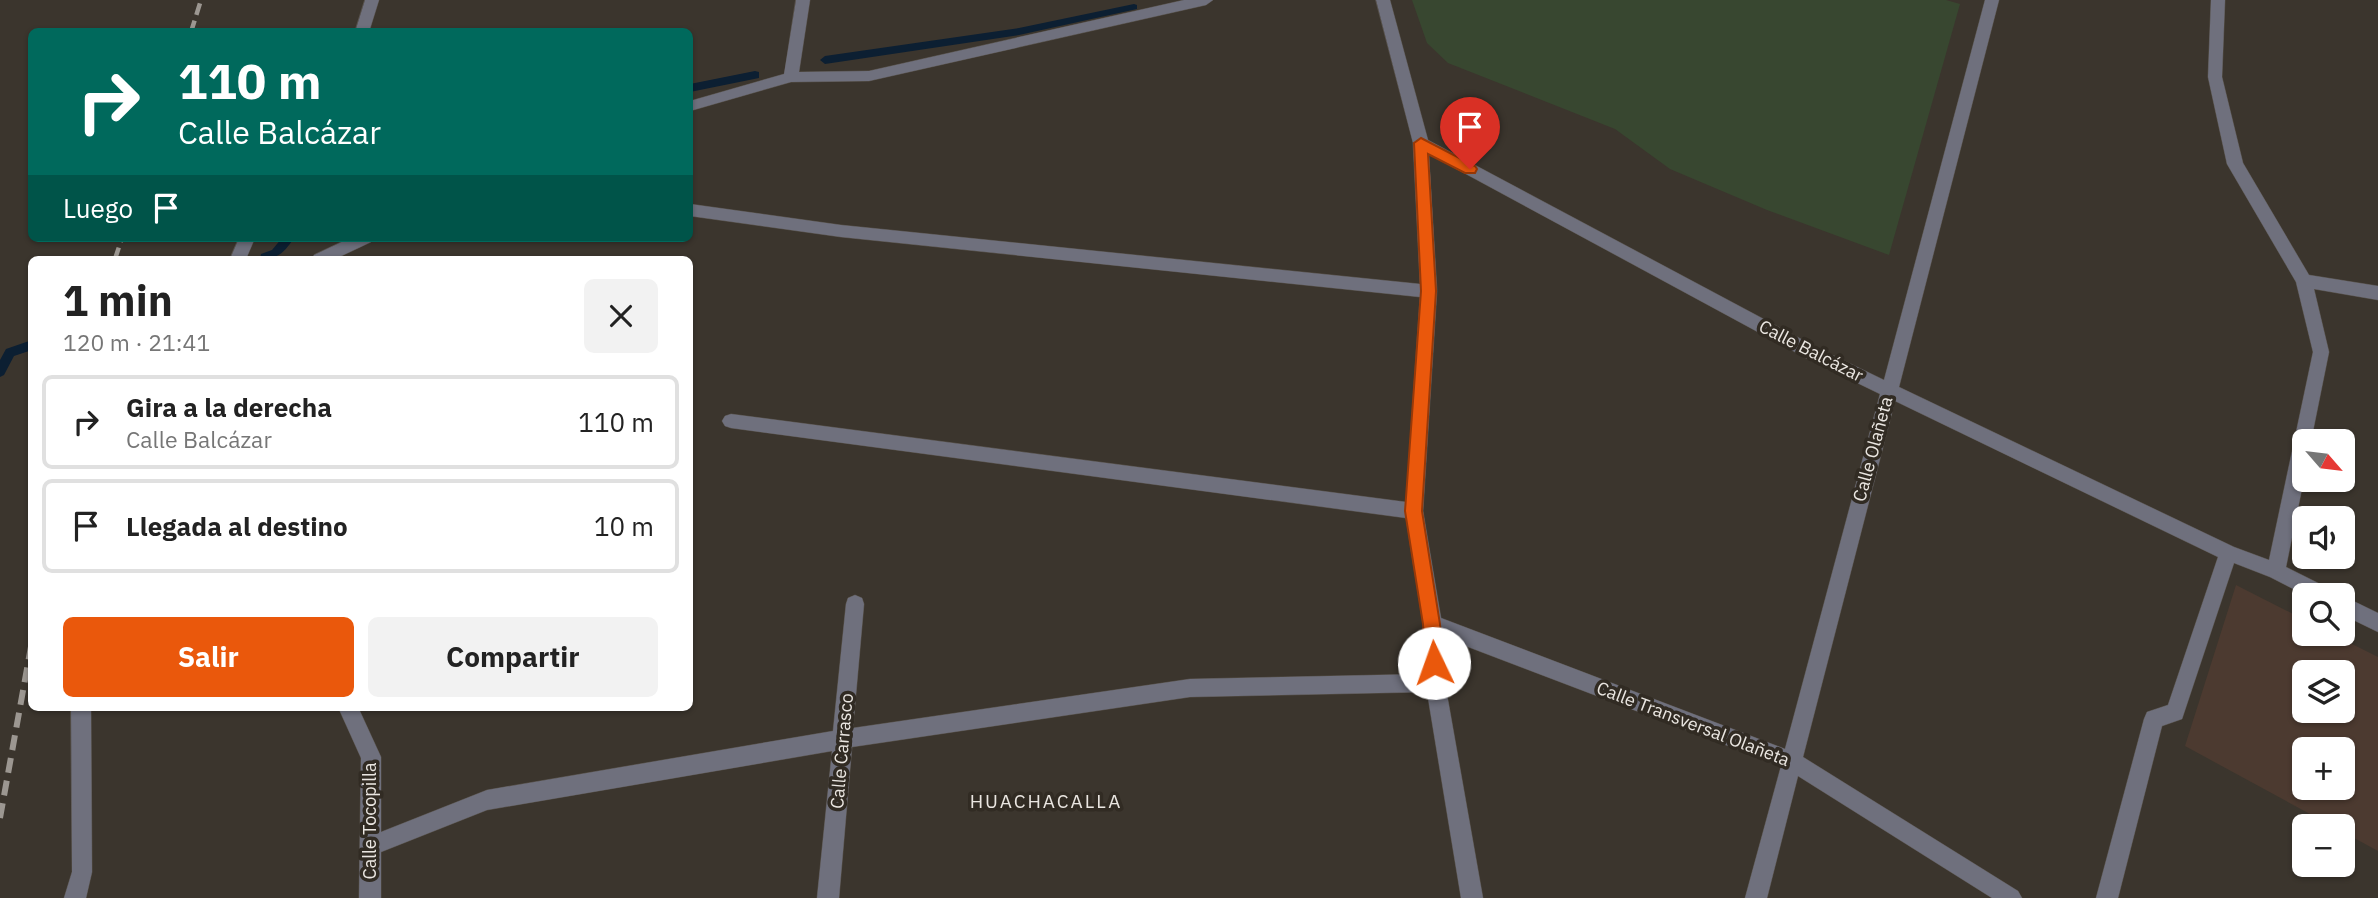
<!DOCTYPE html>
<html lang="es">
<meta charset="utf-8">
<style>
body{margin:0;font-family:"IBM Plex Sans",sans-serif;background:#f2f2f2;color:#222;height:100vh;display:flex;flex-direction:column;font-size:26px;white-space:nowrap}
*{box-sizing:border-box;margin:0}
p{font-size:23px;color:#767676}
.icon{flex:none;width:38px;height:38px;fill:none;stroke:currentColor;stroke-width:2;stroke-linecap:round;stroke-linejoin:round}
.map{position:relative;flex:1;overflow:hidden}
.details{position:absolute;left:28px;top:256px;width:665px;height:455px;display:flex;flex-direction:column;background:#fff;border-radius:10px;box-shadow:0 2px 5px #0004}
.details>*{flex:none}
.top-card{position:absolute;left:28px;top:28px;width:665px;height:214px;border-radius:10px;box-shadow:0 2px 5px #0004;background:#00695c;color:#fff;overflow:hidden}
.needle{width:46px;rotate:118deg}
.buttons{position:absolute;left:2292px;top:429px;display:grid;gap:14px}
.buttons a{display:grid;place-items:center;width:63px;height:63px;border-radius:10px;background:#fff;box-shadow:0 2px 5px #0004;font-size:35px}
.pin{position:absolute;display:grid;place-items:center;width:60px;height:60px;color:#fff;margin:-72px -30px;border-radius:50% 50% 50% 0;rotate:-45deg;box-shadow:0 0 7px #0007}
.pin .icon{rotate:45deg}
.me{position:absolute;width:77px;margin:-38px;rotate:357deg;stroke-linejoin:round;filter:drop-shadow(0 0 5px #0008)}
.turn{display:flex;align-items:center;gap:24px;height:147px;padding:0 35px;font-size:32px}
.turn .icon{width:91px;height:91px;stroke-width:2.5}
.turn b{display:block;font-size:49px;line-height:60px}
.then{display:flex;align-items:center;height:66px;padding:0 35px;background:#0003;gap:14px;font-size:26px}
.round{display:grid;place-items:center;flex:none;width:74px;height:74px;border-radius:10px;background:#f2f2f2}
.summary{display:flex;align-items:center;justify-content:space-between;height:119px;padding:0 35px}
h1{font-size:42px;font-weight:800;line-height:52px}
.button{display:flex;gap:14px;margin-top:auto;padding:14px 35px}
.button a{flex:1;height:80px;border-radius:10px;background:#ea580c;color:#fff;font-size:28px;font-weight:800;line-height:80px;text-align:center}
.button a+a{background:#f2f2f2;color:#222}
ul{padding:0;list-style:none}
li{display:flex;align-items:center;gap:21px;height:94px;margin:0 14px 10px;padding:0 21px;border:4px solid #e0e0e0;border-radius:10px}
li div{flex:1}
li b{display:block;font-size:26px}
li em{font-style:normal}
.map>svg:first-child{display:block}
.education{fill:#4c3a30;fill-rule:evenodd}
.green{fill:#384730}
.lines{fill:none;stroke-linecap:round;stroke-linejoin:round}
.stream{fill:#0c1f32;fill-rule:evenodd}
.minor-casing{stroke:#57514a;stroke-width:1}
.minor{fill:#6f707d;fill-rule:evenodd}
.rail-far1{stroke:#9c9791;stroke-width:4.5;stroke-dasharray:12 6;stroke-linecap:butt}
.rail{stroke:#9c9791;stroke-width:6;stroke-dasharray:15 8;stroke-linecap:butt}
.route{fill:#ea580c;stroke:#983908;stroke-width:2}
.labels{text-anchor:middle;stroke-width:7;stroke-linejoin:round;paint-order:stroke}
.street-label{font-size:18px;fill:#eae6e1;stroke:#312b23}
.neighbourhood-label{font-size:19px;letter-spacing:2px;fill:#eae6e1;stroke:#312b23}
</style>
<div class="map">
<svg width="2378" height="898" viewBox="0 0 2378 898">
<rect width="100%" height="100%" fill="#3b352d"/>
<!-- education -->
<path class="education" d="M2236,585L2305,620V634H2332L2378,657V851L2343,832V826H2332L2185,746ZM2305,672H2343V710H2305ZM2343,749V788H2305V749Z"/>
<!-- green -->
<path class="green" d="M1412,0H1946L1960,4L1889,255L1767,210L1670,169L1615,129L1448,63L1427,43Z"/>
<g class="lines">
<!-- stream -->
<path class="stream" d="M1134,4L1137,5V9L1019,35L825,64L820,60L825,56L1019,28Z
M755,71L759,72V78L690,92V84Z
M282,238H294C284,253 278,259 260,259L261,254L272,250Z
M32,340V350L14,356L4,375L0,377V360L6,349Z"/>
<!-- minor casing -->
<g class="minor-casing">
<path id="minor" d="M365,0H379L369,32H355Z
M796,0H810L799,72L869,71L1184,0H1213L1206,5L869,81L791,82L690,111V101L784,74Z
M1376,0H1390L1428,140L1818,348L1884,380L1985,0H1999L1899,387L2234,547L2269,560L2313,352L2296,282L2227,164L2208,77L2211,0H2225L2222,77L2243,163L2309,275L2378,286V300L2314,289L2329,352L2311,441H2305V474L2286,567L2330,589L2332,595H2305L2270,577L2234,563L2182,719L2162,726L2118,898H2096L2144,719L2147,712L2168,705L2218,557L1895,401L1803,757L2018,891L2022,898H1992L1798,776L1767,898H1745L1781,766L1442,637L1445,683L1483,898H1461L1427,692L1190,697L852,747L839,898H817L832,751L487,810L381,852V898H359L361,758L338,707H358L381,757V832L487,790L833,731L846,604L848,598L855,595L862,598L864,604L853,728L1190,679L1425,674L1423,624L1406,518L731,428L725,426L722,421L725,416L731,414L1406,502L1420,297L841,237L690,216V204L841,225L1420,284L1413,143ZM1429,154L1806,358L1880,394L1785,749L1441,618L1423,511L1437,291Z
M239,238H255L246,259H230Z
M350,238H373L371,242L335,259H312L314,255Z
M2343,596L2378,613V632L2343,615Z
M71,707H91L92,872L86,898H64L72,872Z"/>
</g>
<!-- minor -->
<use href="#minor" class="minor"/>
<!-- rail-far1 -->
<path class="rail-far1" d="M191,32L201,0
M115,259L122,238"/>
<!-- rail -->
<path class="rail" d="M0,818L32,641"/>
</g>
<!-- route -->
<path class="route" d="M1421,138L1475,166L1477,169L1475,173H1465L1428,154L1436,291L1422,511L1440,624L1443,663L1440,669L1434,672L1428,669L1425,663L1423,624L1405,511L1421,291L1414,143Z"/>
<g class="labels">
<!-- street labels -->
<g class="street-label">
<text transform="translate(1811 351) rotate(27)" y="6">Calle Balcázar</text>
<text transform="translate(1873 449) rotate(-75)" y="6">Calle Olañeta</text>
<text transform="translate(1693 724) rotate(21)" y="6">Calle Transversal Olañeta</text>
<text transform="translate(842 751) rotate(-85)" y="6">Calle Carrasco</text>
<text transform="translate(370 821) rotate(-90)" y="6">Calle Tocopilla</text>
</g>
<!-- neighbourhood labels -->
<g class="neighbourhood-label">
<text x="1046" y="808">HUACHACALLA</text>
</g>
</g>
</svg>
<div class="buttons">
<a><svg class="needle" viewBox="-14 -14 28 28"><path d="M0-13l5 13h-10z" fill="#e53935"/><path d="M0 13l5-13h-10z" fill="#767676"/></svg></a>
<a><svg class="icon" aria-label="sound" viewBox="0 0 24 24"><path d="M4 9h4l5-4v14l-5-4H4zM17 9q2 3 0 6"/></svg></a>
<a><svg class="icon" aria-label="search" viewBox="0 0 24 24"><circle cx="10" cy="10" r="6"/><path d="M15 15l6 6"/></svg></a>
<a><svg class="icon" aria-label="layers" viewBox="0 0 24 24"><path d="M12 4l9 5-9 5-9-5zM3 14l9 5 9-5"/></svg></a>
<a>+</a>
<a>−</a>
</div>
<div class="pin" style="left:1470px;top:169px;background:#d93025"><svg class="icon" aria-label="arrive" viewBox="0 0 24 24"><path d="M6 21V4h12l-3 4 3 4H6"/></svg></div>
<svg class="me" style="left:1434px;top:663px" viewBox="-20 -20 40 40"><circle r="19" fill="#fff"/><path d="M0-13L10 11 0 6-10 11z" fill="#ea580c"/></svg>
<div class="top-card">
<div class="turn"><svg class="icon" aria-label="right" viewBox="0 0 24 24"><path d="M7 20v-9h11M14 6l5 5-5 5"/></svg><div><b>110 m</b>Calle Balcázar</div></div>
<div class="then">Luego<svg class="icon" aria-label="arrive" viewBox="0 0 24 24"><path d="M6 21V4h12l-3 4 3 4H6"/></svg></div>
</div>
<section class="details">
<div class="summary"><div><h1>1 min</h1><p>120 m · 21:41</p></div><a class="round"><svg class="icon" aria-label="close" viewBox="0 0 24 24"><path d="M6 6l12 12M18 6L6 18"/></svg></a></div>
<ul>
<li><svg class="icon" aria-label="right" viewBox="0 0 24 24"><path d="M7 20v-9h11M14 6l5 5-5 5"/></svg><div><b>Gira a la derecha</b><p>Calle Balcázar</p></div><em>110 m</em></li>
<li><svg class="icon" aria-label="arrive" viewBox="0 0 24 24"><path d="M6 21V4h12l-3 4 3 4H6"/></svg><div><b>Llegada al destino</b></div><em>10 m</em></li>
</ul>
<div class="button"><a>Salir</a><a>Compartir</a></div>
</section>
</div>
